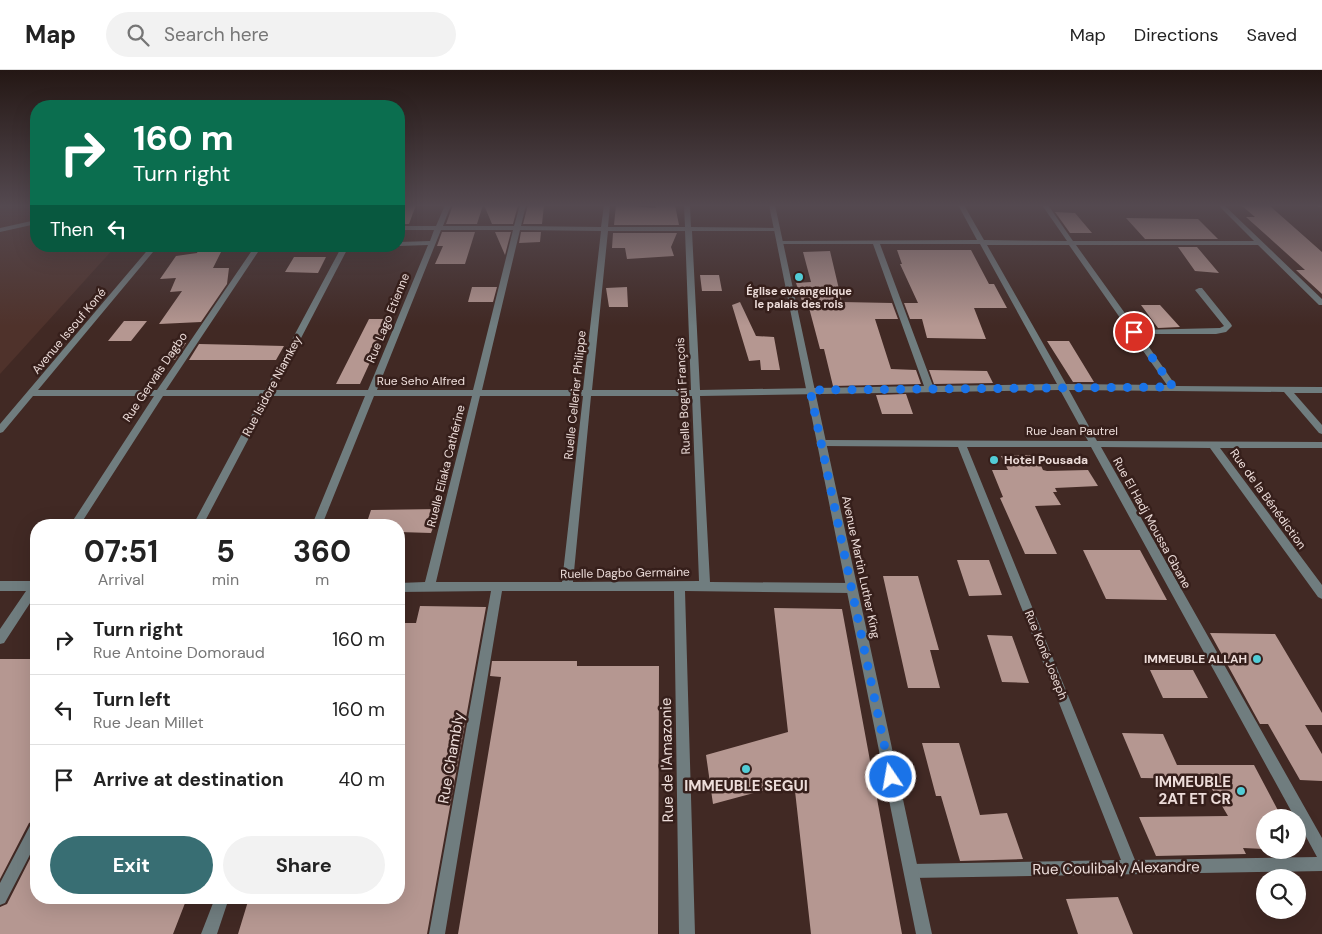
<!DOCTYPE html>
<meta charset="utf-8">
<style>
body{margin:0;font-family:"DM Sans",sans-serif;background:#f2f2f2;color:#222;height:100vh;display:flex;flex-direction:column;font-size:19px;white-space:nowrap}
*{box-sizing:border-box;margin:0}
p{font-size:16px;color:#767676}
.icon{flex:none;width:28px;height:28px;fill:none;stroke:currentColor;stroke-width:2;stroke-linecap:round;stroke-linejoin:round}
.map{position:relative;flex:1;overflow:hidden}
.panel{position:absolute;left:30px;top:449px;width:375px;height:385px;display:flex;flex-direction:column;background:#fff;border-radius:20px;box-shadow:0 5px 20px #0002}
.panel>*{flex:none}
.banner{position:absolute;left:30px;top:30px;width:375px;height:152px;border-radius:20px;box-shadow:0 5px 20px #0002;background:#0b6e4f;color:#fff;overflow:hidden}
.controls{position:absolute;left:1256px;top:739px;display:grid;gap:10px}
.controls a{display:grid;place-items:center;width:50px;height:50px;border-radius:50%;background:#fff;box-shadow:0 5px 20px #0002;font-size:25px}
.pin{position:absolute;display:grid;place-items:center;width:42px;height:42px;color:#fff;margin:-21px;border:2px solid #fff;border-radius:50%;box-shadow:0 1px 5px #0007}
.me{position:absolute;width:55px;margin:-28px;rotate:348deg;stroke-linejoin:round;filter:drop-shadow(0 0 4px #0008)}
.turn{display:flex;align-items:center;gap:18px;height:105px;padding:0 20px;font-size:22px}
.turn .icon{width:65px;height:65px;stroke-width:2.5}
.turn b{display:block;font-size:35px;line-height:42px}
.then{display:flex;align-items:center;height:48px;padding:0 20px;background:#0003;gap:10px;font-size:19px}
.eta{display:flex;justify-content:space-evenly;align-items:center;height:85px;text-align:center}
.eta b{font-size:30px;font-weight:700;line-height:35px}
.button{display:flex;gap:10px;margin-top:auto;padding:10px 20px}
.button a{flex:1;height:58px;border-radius:30px;background:#386e73;color:#fff;font-size:20px;font-weight:700;line-height:58px;text-align:center}
.button a+a{background:#f2f2f2;color:#222}
ul{padding:0;list-style:none}
li{display:flex;align-items:center;gap:15px;height:70px;padding:0 20px;border-top:1px solid #e0e0e0}
li div{flex:1}
li b{display:block;font-size:19px}
li em{font-style:normal}
header{display:flex;align-items:center;gap:30px;box-sizing:border-box;height:70px;padding:0 25px;background:#fff;border-bottom:1px solid #e0e0e0}
header strong{font-size:24px}
nav{display:flex;gap:28px;margin-inline-start:auto;font-size:18px}
.search{width:350px;height:45px;background:#f2f2f2;display:flex;align-items:center;gap:12px;box-sizing:border-box;padding:0 18px;border-radius:28px;color:#767676;font-size:19px}
.map>svg:first-child{display:block}
.built{fill:#4f322b}
.building{fill:#b59791}
.lines{fill:none;stroke-linecap:round;stroke-linejoin:round}
.minor{fill:#707d7f;fill-rule:evenodd}
.tertiary{fill:#707d7f;fill-rule:evenodd}
.route{stroke:#1a73e8;stroke-width:9;stroke-dasharray:0 16.2}
.poi-dot{fill:#52ccd6;stroke:#361f1b;stroke-width:2}
.labels{text-anchor:middle;stroke-width:5;stroke-linejoin:round;paint-order:stroke}
.far-poi-label{font-size:11px;font-weight:bold;fill:#edddda;stroke:#361f1b}
.street-label{font-size:12px;fill:#edddda;stroke:#361f1b}
.poi-label{font-size:12px;font-weight:bold;fill:#edddda;stroke:#361f1b;text-anchor:start}
.near-street-label{font-size:15px;fill:#edddda;stroke:#361f1b}
.near-poi-label{font-size:15px;font-weight:bold;fill:#edddda;stroke:#361f1b;text-anchor:end}
</style>
<header>
<strong>Map</strong>
<div class="search"><svg class="icon" aria-label="search" viewBox="0 0 24 24"><circle cx="10" cy="10" r="6"/><path d="M15 15l6 6"/></svg>Search here</div>
<nav><a>Map</a><a>Directions</a><a>Saved</a></nav>
</header>
<div class="map">
<svg width="1322" height="864" viewBox="0 0 1322 864">
<rect width="100%" height="100%" fill="#412924"/>
<!-- built -->
<path class="built" d="M0,135H36V176H116L0,304Z"/>
<!-- building -->
<path class="building" d="M399,135H416L409,154H399Z
M453,135H483L477,154H446Z
M484,135H518L513,154H492Z
M528,135H544L542,154H523Z
M616,135L656,138L655,135H675L679,155H614Z
M1241,135H1269L1322,182V224L1296,200H1305L1246,147H1255Z
M1055,142L1075,143L1092,163H1070Z
M1126,148L1198,149L1218,169H1145Z
M442,162H475L465,194H435L443,176H437Z
M495,162H511L505,185Z
M521,162H541L540,172L519,173Z
M613,163H677L671,177L674,186L627,189L625,178H612Z
M200,176H224L213,198H229L227,214L201,252L159,254L182,221L170,222L176,208L160,209L176,186L197,183Z
M1178,177H1197L1219,203L1195,201Z
M897,180H971L989,214H994L1007,238H974L986,269L927,268L922,249H910L904,233H918L900,194H902Z
M830,181L842,232L892,233L898,249H875L891,299L916,300L921,314L833,316L824,279H820L808,234H803L796,213L811,212L803,182Z
M294,187H326L318,203L285,202Z
M700,205H719L722,221H702Z
M472,217H497L493,232H468Z
M627,217L628,237H609L606,218Z
M740,232L756,266L774,267L780,300H761L760,290L749,291L732,235Z
M1141,235H1160L1180,257L1158,258Z
M369,249H390L360,314H336Z
M124,251H147L131,271H108Z
M1047,271H1069L1094,312H1073Z
M178,273H186L175,290H169Z
M199,274L284,276L276,290H189Z
M929,300L987,301L993,313L934,314Z
M906,324L913,344H882L876,325Z
M1036,385L1043,400L1047,401L1088,400L1098,416L1055,418L1057,422H1053L1061,435L1035,436L1057,484H1025L1000,428L1003,427L992,400H1008L1001,386Z
M440,439L431,463L399,462V455H366L371,440Z
M1083,480H1140L1167,530L1106,529Z
M957,490H989L1002,525L969,526Z
M883,506H918L939,580H930L940,618H908Z
M420,536L486,537L427,864H238L249,828H399V553H416Z
M774,538L842,539L902,864H811L794,712L713,734L706,685L788,662Z
M1210,563L1275,564L1322,643V655H1305L1322,684V711L1300,710L1268,654H1260Z
M987,565L1012,566L1029,613L1002,612Z
M0,589H36V750L29,753L0,809Z
M492,591H577V596H659L658,864H458L501,607L490,606Z
M1150,600H1193L1208,628H1163Z
M1122,663L1163,664L1177,695H1254L1282,748H1265V779L1243,778L1246,784L1156,786L1139,747L1228,746L1206,709L1141,708Z
M922,673H959L980,745L1007,743L1023,789L960,791L941,726H936Z
M36,777V828H187L173,864H0V837L7,834Z
M1118,827L1133,864H1078L1066,829Z"/>
<g class="lines">
<!-- minor -->
<path class="minor" d="M445,135H451L443,156H514L520,135H526L521,156L601,157L604,135H610L608,157H685L684,135H690L691,157L778,158V160L776,161H692L700,320L924,316L873,174H779L777,173V171L977,170L958,135H964L984,170L1067,171L1042,135H1048L1073,171H1254L1218,135H1224L1322,229V235H1319L1258,175H1076L1137,260L1220,258L1224,256L1195,220L1199,218H1202L1231,254L1232,256L1226,262L1216,264H1140L1176,316L1322,317V323H1294L1322,355V364L1319,363L1284,322L1069,320L1097,371L1322,372V378H1220L1322,515V529L1318,527L1210,378L1101,377L1322,768V801L911,808L906,806L904,801L906,796L911,794L1121,790L958,377L821,376L816,373L821,370L1088,371L1060,320L700,326L710,512L851,513L855,515L857,518L855,521L851,523L685,521L695,864H679L674,521H502L445,864H429L491,521L399,522V513L425,512L472,326H374L322,455H312L365,326H271L203,455H193L262,326H163L80,455H70L154,326H31L27,323L31,320H157L255,176H262L166,320H265L342,176H349L274,320H368L428,175L399,176V172L430,171L434,160H399V156H436ZM441,160H513L473,320H377ZM520,160L601,161L583,320H482ZM608,161H685L691,320H592ZM880,174H980L1057,314L933,316ZM987,175H1069L1167,315L1066,314ZM480,326H583L562,512H436ZM591,326H692L699,511L573,512ZM967,377H1091L1295,748H1298V752L1317,787L1135,790Z
M1317,135H1322V138L1318,136Z
M36,150V154L0,162V158Z
M0,511H36V524L4,573L0,574V559L26,521H0Z
M36,752V773L5,833L0,835V813L31,754Z
M215,828H229L217,864H201Z"/>
<!-- tertiary -->
<path class="tertiary" d="M769,135H775L932,864H916Z
M151,176H158L3,362L0,363V354Z"/>
</g>
<!-- sky -->
<linearGradient id="sky" x2="0" y2="1"><stop stop-color="#241714"/><stop offset="0.53" stop-color="#544950"/><stop offset="1" stop-color="#544950" stop-opacity="0"/></linearGradient>
<rect width="1322" height="256" fill="url(#sky)"/>
<g class="lines">
<!-- route -->
<path class="route" d="M891,707L810,320L1173,317L1134,262"/>
</g>
<!-- markers -->
<g class="poi-dot">
<circle cx="799" cy="207" r="5"/>
<circle cx="994" cy="390" r="5"/>
<circle cx="1257" cy="589" r="5"/>
<circle cx="746" cy="699" r="5"/>
<circle cx="1241" cy="721" r="5"/>
</g>
<g class="labels">
<!-- far-poi labels -->
<g class="far-poi-label">
<text x="799" y="225">Église eveangelique<tspan x="799" dy="13">le palais des rois</tspan></text>
</g>
<!-- street labels -->
<g class="street-label">
<text transform="translate(388 248) rotate(-68)" y="4">Rue Lago Etienne</text>
<text transform="translate(69 261) rotate(-50)" y="4">Avenue Issouf Koné</text>
<text transform="translate(155 307) rotate(-56)" y="4">Rue Gervais Dagbo</text>
<text x="421" y="315">Rue Seho Alfred</text>
<text transform="translate(272 316) rotate(-62)" y="4">Rue Isidore Niamkey</text>
<text transform="translate(575 325) rotate(-84)" y="4">Ruelle Cellerier Philippe</text>
<text transform="translate(683 326) rotate(-93)" y="4">Ruelle Bogui François</text>
<text x="1072" y="365">Rue Jean Pautrel</text>
<text transform="translate(446 396) rotate(-76)" y="4">Ruelle Eliaka Cathérine</text>
<text transform="translate(1268 429) rotate(54)" y="4">Rue de la Bénédiction</text>
<text transform="translate(1152 453) rotate(61)" y="4">Rue El Hadj Moussa Gbane</text>
<text transform="translate(861 497) rotate(78)" y="4">Avenue Martin Luther King</text>
<text transform="translate(625 503) rotate(-1)" y="4">Ruelle Dagbo Germaine</text>
<text transform="translate(1046 585) rotate(68)" y="4">Rue Koné Joseph</text>
</g>
<!-- poi labels -->
<g class="poi-label">
<text x="1004" y="394">Hotel Pousada</text>
<text x="1247" y="593" text-anchor="end">IMMEUBLE ALLAH</text>
</g>
<!-- near-street labels -->
<g class="near-street-label">
<text transform="translate(451 688) rotate(-80)" y="5">Rue Chambly</text>
<text transform="translate(667 690) rotate(-91)" y="5">Rue de l'Amazonie</text>
<text transform="translate(1116 798) rotate(-1)" y="5">Rue Coulibaly Alexandre</text>
</g>
<!-- near-poi labels -->
<g class="near-poi-label">
<text x="1231" y="717">IMMEUBLE<tspan x="1231" dy="17">2AT ET CR</tspan></text>
<text x="746" y="721" text-anchor="middle">IMMEUBLE SEGUI</text>
</g>
</g>
</svg>
<div class="controls">
<a><svg class="icon" aria-label="sound" viewBox="0 0 24 24"><path d="M4 9h4l5-4v14l-5-4H4zM17 9q2 3 0 6"/></svg></a>
<a><svg class="icon" aria-label="search" viewBox="0 0 24 24"><circle cx="10" cy="10" r="6"/><path d="M15 15l6 6"/></svg></a>
</div>
<div class="pin" style="left:1134px;top:262px;background:#d93025"><svg class="icon" aria-label="arrive" viewBox="0 0 24 24"><path d="M6 21V4h12l-3 4 3 4H6"/></svg></div>
<svg class="me" style="left:891px;top:707px" viewBox="-20 -20 40 40"><circle r="17" fill="#1a73e8" stroke="#fff" stroke-width="3"/><path d="M0-11L8 9 0 5-8 9z" fill="#fff"/></svg>
<div class="banner">
<div class="turn"><svg class="icon" aria-label="right" viewBox="0 0 24 24"><path d="M7 20v-9h11M14 6l5 5-5 5"/></svg><div><b>160 m</b>Turn right</div></div>
<div class="then">Then<svg class="icon" aria-label="left" viewBox="0 0 24 24"><path d="M17 20v-9H6M10 6l-5 5 5 5"/></svg></div>
</div>
<section class="panel">
<div class="eta">
<div><b>07:51</b><p>Arrival</p></div>
<div><b>5</b><p>min</p></div>
<div><b>360</b><p>m</p></div>
</div>
<ul>
<li><svg class="icon" aria-label="right" viewBox="0 0 24 24"><path d="M7 20v-9h11M14 6l5 5-5 5"/></svg><div><b>Turn right</b><p>Rue Antoine Domoraud</p></div><em>160 m</em></li>
<li><svg class="icon" aria-label="left" viewBox="0 0 24 24"><path d="M17 20v-9H6M10 6l-5 5 5 5"/></svg><div><b>Turn left</b><p>Rue Jean Millet</p></div><em>160 m</em></li>
<li><svg class="icon" aria-label="arrive" viewBox="0 0 24 24"><path d="M6 21V4h12l-3 4 3 4H6"/></svg><div><b>Arrive at destination</b></div><em>40 m</em></li>
</ul>
<div class="button"><a>Exit</a><a>Share</a></div>
</section>
</div>
